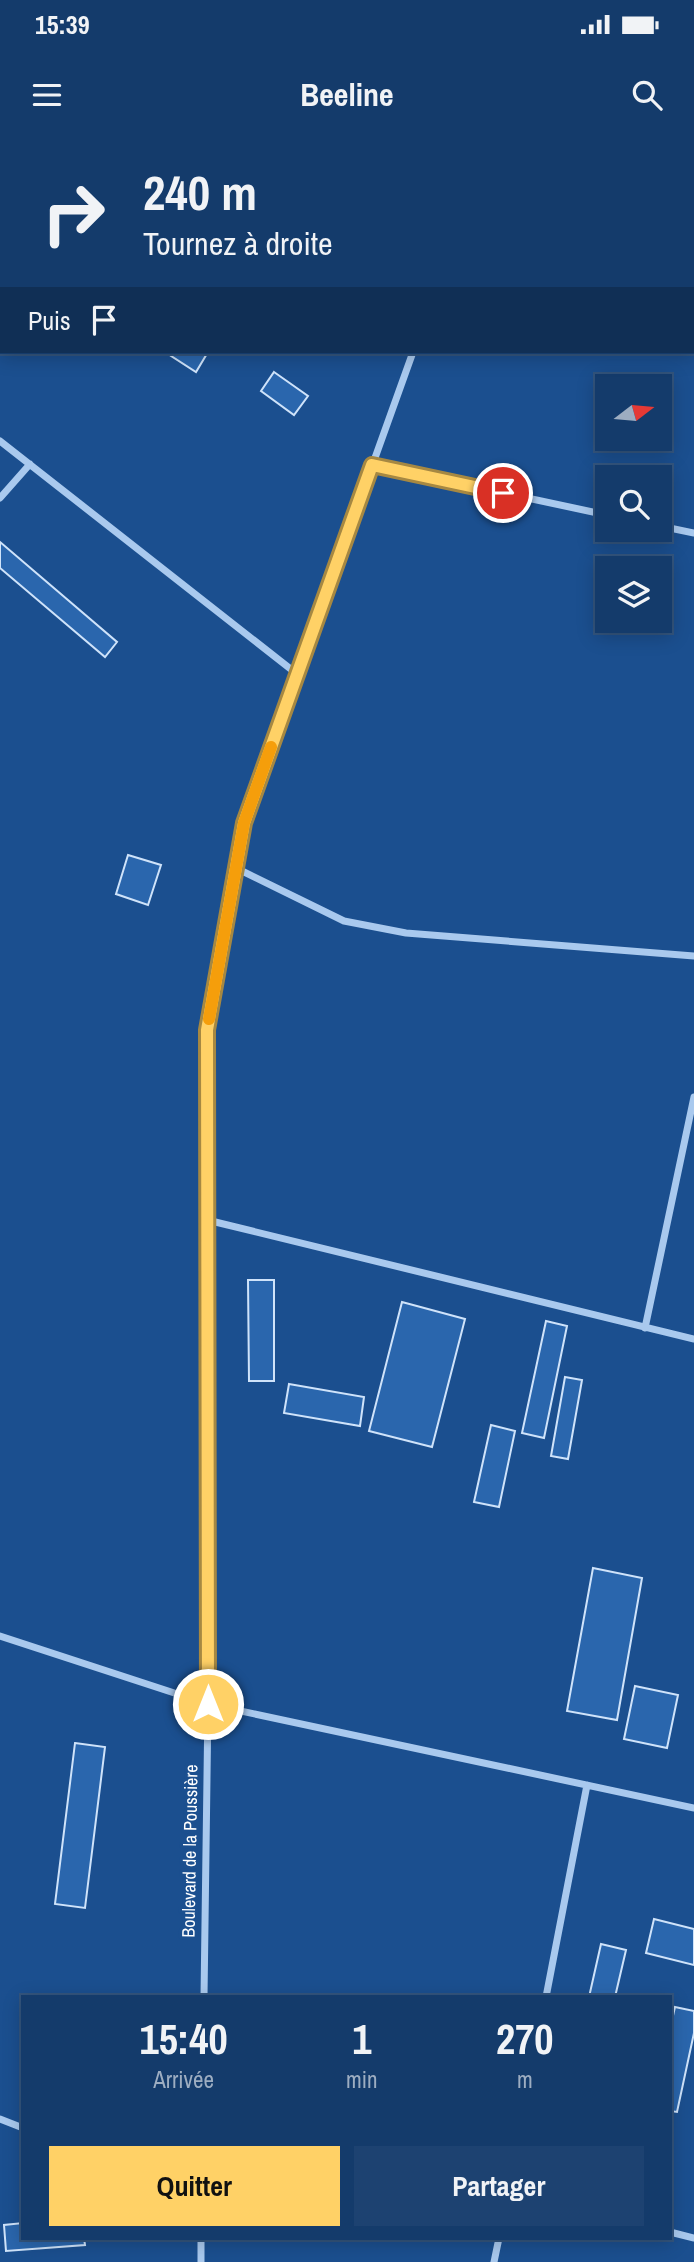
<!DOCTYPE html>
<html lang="fr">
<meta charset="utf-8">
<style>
body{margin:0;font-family:"Archivo Narrow",sans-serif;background:#1d4271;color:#f1f3f6;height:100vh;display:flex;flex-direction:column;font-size:26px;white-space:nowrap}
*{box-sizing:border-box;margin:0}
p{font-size:23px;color:#9dadc1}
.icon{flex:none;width:38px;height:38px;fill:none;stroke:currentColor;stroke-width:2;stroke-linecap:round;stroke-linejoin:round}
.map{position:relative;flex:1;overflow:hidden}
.details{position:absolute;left:21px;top:1855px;width:651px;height:245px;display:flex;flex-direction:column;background:#143b6b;border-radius:0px;box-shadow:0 4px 18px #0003,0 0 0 2px #33557e}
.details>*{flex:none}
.banner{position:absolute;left:0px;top:0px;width:695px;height:214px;box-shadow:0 4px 18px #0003,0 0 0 2px #33557e;background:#143b6b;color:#f1f3f6;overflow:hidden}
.needle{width:46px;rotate:74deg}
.fabs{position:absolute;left:595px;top:234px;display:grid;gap:14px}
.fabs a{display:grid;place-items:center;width:77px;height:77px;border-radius:0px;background:#143b6b;box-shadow:0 4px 18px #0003,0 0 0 2px #33557e;font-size:35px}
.pin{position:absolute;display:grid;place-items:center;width:60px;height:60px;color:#fff;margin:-30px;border:4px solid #fff;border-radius:50%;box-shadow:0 2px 7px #0007}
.me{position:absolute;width:77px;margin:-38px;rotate:0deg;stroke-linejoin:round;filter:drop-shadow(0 0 5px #0008)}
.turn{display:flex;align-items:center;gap:24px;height:147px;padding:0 28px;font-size:32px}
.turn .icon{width:91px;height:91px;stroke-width:2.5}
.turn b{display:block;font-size:49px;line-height:60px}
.then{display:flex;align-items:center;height:66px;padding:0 28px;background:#0003;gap:14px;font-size:26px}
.eta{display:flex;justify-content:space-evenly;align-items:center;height:119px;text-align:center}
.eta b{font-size:42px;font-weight:800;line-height:49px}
.primary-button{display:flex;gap:14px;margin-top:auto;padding:14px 28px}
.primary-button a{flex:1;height:80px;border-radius:0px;background:#ffd166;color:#111;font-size:28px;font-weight:800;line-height:80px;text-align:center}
.primary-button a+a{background:#1d4271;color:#f1f3f6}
.status{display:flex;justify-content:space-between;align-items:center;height:49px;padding:0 35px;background:#143b6b;direction:ltr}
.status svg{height:19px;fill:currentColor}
header{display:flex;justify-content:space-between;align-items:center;height:91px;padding:0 28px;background:#143b6b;font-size:32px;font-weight:800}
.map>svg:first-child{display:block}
.building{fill:#2a66ad;stroke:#cfe3fa;stroke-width:2}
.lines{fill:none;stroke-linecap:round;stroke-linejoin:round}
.street{stroke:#a9c9ee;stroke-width:7}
.route-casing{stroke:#a68842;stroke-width:18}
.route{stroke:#ffd166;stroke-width:12}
.slow{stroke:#f59e0b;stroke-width:12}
.labels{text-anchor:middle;stroke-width:7;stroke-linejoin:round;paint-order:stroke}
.street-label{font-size:18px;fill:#fff;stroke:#1b4f8f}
</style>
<div class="status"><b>15:39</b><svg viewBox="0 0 49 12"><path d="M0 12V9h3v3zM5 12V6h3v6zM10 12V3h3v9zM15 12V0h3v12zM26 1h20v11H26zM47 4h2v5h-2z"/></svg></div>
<header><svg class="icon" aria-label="menu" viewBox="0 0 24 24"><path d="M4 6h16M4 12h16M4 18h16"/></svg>Beeline<svg class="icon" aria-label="search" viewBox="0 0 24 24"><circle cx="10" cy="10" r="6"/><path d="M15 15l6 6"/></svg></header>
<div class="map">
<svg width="694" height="2122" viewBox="0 0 694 2122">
<rect width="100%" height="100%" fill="#1b4f8f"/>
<!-- building -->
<path class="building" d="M313,0H368L367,2Z
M543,0H694V54L693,2Z
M2,19V50L0,48Z
M165,212H208L196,232Z
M274,232L308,256L294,275L261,251Z
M0,402L117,502L105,517L0,428Z
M128,715L161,725L148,765L116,754Z
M248,1140H274V1241H249Z
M402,1162L465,1179L432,1307L369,1291Z
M546,1181L567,1186L544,1298L522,1293Z
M565,1237L582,1240L568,1319L551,1316Z
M289,1244L364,1257L360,1286L284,1273Z
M491,1285L515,1291L499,1367L474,1362Z
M593,1428L642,1438L617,1580L567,1571Z
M635,1546L678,1555L667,1608L624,1599Z
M75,1603L105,1607L85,1768L55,1764Z
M654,1779L694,1789V1825L646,1813Z
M601,1804L626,1810L615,1857H589Z
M675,1867L694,1871V1893L677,1972L670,1971V1889Z
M23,2083V2098H84L85,2105L6,2111L4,2085Z"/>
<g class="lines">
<!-- street -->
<path class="street" d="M194,0L197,2
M516,2L517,0
M693,91H694
M0,301L297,534
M372,325L607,375
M0,358L30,324
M660,386L694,393
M236,728L344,781L406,793L694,816
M207,1080L694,1199
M645,1188L694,957
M0,1496L208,1564L694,1668
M204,1857L208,1564L207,889L244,683L413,212
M546,1857L587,1645
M0,1979L23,1988
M670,2092L694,2098
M201,2122V2098
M494,2122L499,2098"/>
</g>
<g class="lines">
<!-- route casing -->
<g class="route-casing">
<path id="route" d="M208,1564L207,890L244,683L372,325L503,353"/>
</g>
<!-- route -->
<use href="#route" class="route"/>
<!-- slow -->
<path class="slow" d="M209,879L244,683L271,607"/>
</g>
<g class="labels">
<!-- street labels -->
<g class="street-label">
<text transform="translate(190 1711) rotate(-89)" y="6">Boulevard de la Poussière</text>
</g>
</g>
</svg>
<div class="fabs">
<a><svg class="needle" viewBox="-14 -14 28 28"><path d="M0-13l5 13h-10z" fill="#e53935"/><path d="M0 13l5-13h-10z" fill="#9dadc1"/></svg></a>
<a><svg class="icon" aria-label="search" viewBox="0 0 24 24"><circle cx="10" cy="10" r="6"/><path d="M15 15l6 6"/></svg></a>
<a><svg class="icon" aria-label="layers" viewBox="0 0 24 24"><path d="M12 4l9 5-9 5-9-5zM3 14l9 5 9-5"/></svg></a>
</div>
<div class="pin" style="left:503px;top:353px;background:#d93025"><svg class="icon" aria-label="arrive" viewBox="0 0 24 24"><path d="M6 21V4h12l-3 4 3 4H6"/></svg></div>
<svg class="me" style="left:208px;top:1564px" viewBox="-20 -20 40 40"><circle r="17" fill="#ffd166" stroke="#fff" stroke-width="3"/><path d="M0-11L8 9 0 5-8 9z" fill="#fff"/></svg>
<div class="banner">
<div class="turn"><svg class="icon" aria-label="right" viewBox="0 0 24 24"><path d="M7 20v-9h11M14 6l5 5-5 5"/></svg><div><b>240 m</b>Tournez à droite</div></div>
<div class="then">Puis<svg class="icon" aria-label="arrive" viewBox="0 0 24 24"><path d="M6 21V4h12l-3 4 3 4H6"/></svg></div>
</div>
<section class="details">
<div class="eta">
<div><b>15:40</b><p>Arrivée</p></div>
<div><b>1</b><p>min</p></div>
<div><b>270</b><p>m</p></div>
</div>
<div class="primary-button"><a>Quitter</a><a>Partager</a></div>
</section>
</div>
